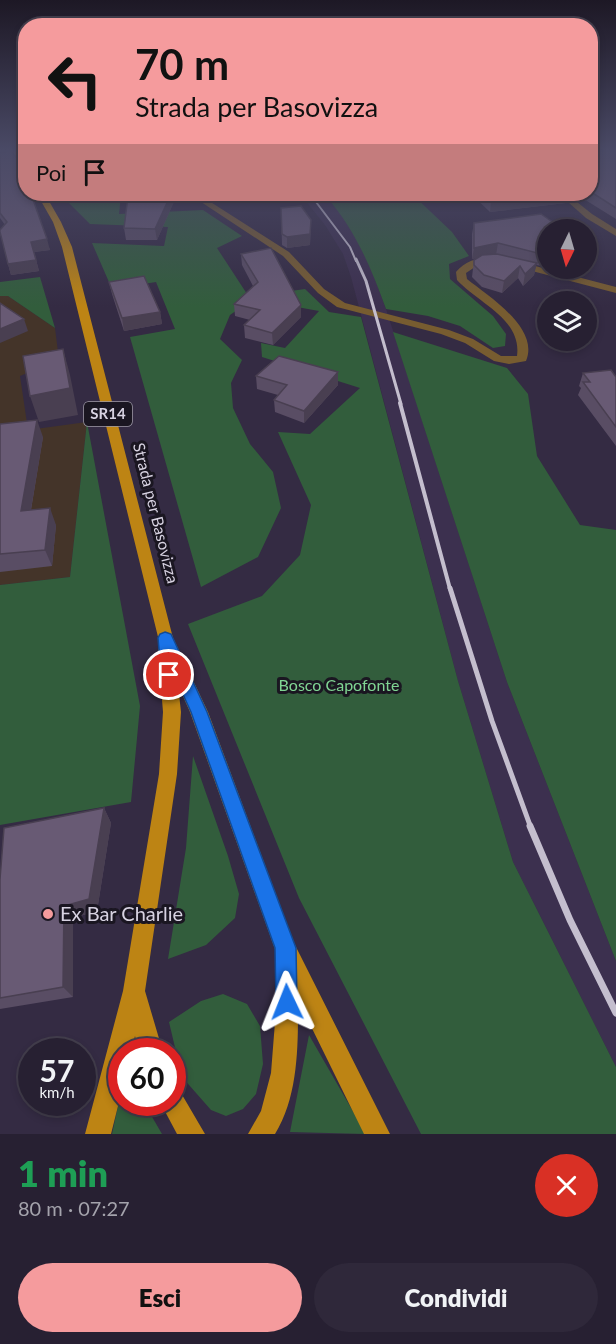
<!DOCTYPE html>
<html lang="it">
<meta charset="utf-8">
<style>
body{margin:0;font-family:Lato,sans-serif;background:#2f283a;color:#f1f3f6;height:100vh;display:flex;flex-direction:column;font-size:22px;white-space:nowrap}
*{box-sizing:border-box;margin:0}
p{font-size:20px;color:#a4a3ac}
.icon{flex:none;width:33px;height:33px;fill:none;stroke:currentColor;stroke-width:2;stroke-linecap:round;stroke-linejoin:round}
.map{position:relative;height:1134px;overflow:hidden}
.panel{display:flex;flex-direction:column;background:#272032;flex:1}
.panel>*{flex:none}
.banner{position:absolute;left:18px;top:18px;width:580px;height:183px;border-radius:24px;box-shadow:0 3px 9px #0003,0 0 0 2px #433e4d;background:#f59b9d;color:#111;overflow:hidden}
.needle{width:39px;rotate:185deg}
.tools{position:absolute;left:537px;top:219px;display:grid;gap:12px}
.tools a{display:grid;place-items:center;width:60px;height:60px;border-radius:50%;background:#272032;box-shadow:0 3px 9px #0003,0 0 0 2px #433e4d;font-size:30px}
.speed{position:absolute;left:18px;top:1038px;display:flex;gap:12px;font-size:30px;font-weight:700;text-align:center}
.speed>*{display:grid;place-content:center;width:78px;height:78px;border-radius:50%;background:#272032;box-shadow:0 3px 9px #0003,0 0 0 2px #433e4d;line-height:1}
.speed small{font-size:15px;font-weight:400}
.speed .limit{border:9px solid #d22;background:#fff;color:#111}
.pin{position:absolute;display:grid;place-items:center;width:51px;height:51px;color:#fff;margin:-26px;border:3px solid #fff;border-radius:50%;box-shadow:0 2px 6px #0007}
.me{position:absolute;width:66px;margin:-33px;rotate:358deg;stroke-linejoin:round;filter:drop-shadow(0 0 4px #0008)}
.turn{display:flex;align-items:center;gap:21px;height:126px;padding:0 18px;font-size:27px}
.turn .icon{width:78px;height:78px;stroke-width:2.5}
.turn b{display:block;font-size:42px;line-height:51px}
.then{display:flex;align-items:center;height:57px;padding:0 18px;background:#0003;gap:12px;font-size:22px}
.round{display:grid;place-items:center;flex:none;width:63px;height:63px;border-radius:32px;background:#2f283a}
.overview{display:flex;align-items:center;justify-content:space-between;height:102px;padding:0 18px}
h1{font-size:36px;font-weight:800;line-height:45px;color:#1e9e55}
.button{display:flex;gap:12px;margin-top:auto;padding:12px 18px}
.button a{flex:1;height:69px;border-radius:36px;background:#f59b9d;color:#111;font-size:24px;font-weight:800;line-height:69px;text-align:center}
.button a+a{background:#2f283a;color:#f1f3f6}
.map>svg:first-child{display:block}
.built{fill:#3c304f}
.industrial{fill:#443429}
.green{fill:#325d3c}
.lines{fill:none;stroke-linecap:round;stroke-linejoin:round}
.minor{fill:#775c30;fill-rule:evenodd}
.major{fill:#bd8414;fill-rule:evenodd}
.rail-far4{stroke:#c4bece;stroke-width:2}
.rail-far3{stroke:#c4bece;stroke-width:3}
.rail-far2{stroke:#c4bece;stroke-width:4}
.rail-far1{stroke:#c4bece;stroke-width:5}
.rail{stroke:#c4bece;stroke-width:7}
.wall{fill:#594d64}
.shaded-wall{fill:#493f51}
.building{fill:#685a74;stroke:#493f51;stroke-width:1.5}
.route{fill:#1a73e8;stroke:#114b97;stroke-width:1.5}
.poi-dot{fill:#f59b9d;stroke:#1a1621;stroke-width:2}
.labels{text-anchor:middle;stroke-width:6;stroke-linejoin:round;paint-order:stroke}
.shield{fill:#1a1621;stroke:#9e9aa7;stroke-width:1.5}
.shield-label{font-size:15px;font-weight:bold;fill:#d7d2e1}
.street-label{font-size:16px;fill:#d7d2e1;stroke:#1a1621}
.park-label{font-size:16px;fill:#80d593;stroke:#1a1621}
.near-poi-label{font-size:20px;fill:#d7d2e1;stroke:#1a1621;text-anchor:start}
</style>
<div class="map">
<svg width="616" height="1134" viewBox="0 0 616 1134">
<rect width="100%" height="100%" fill="#342b43"/>
<!-- built -->
<path class="built" d="M300,194H324L341,212L366,254L386,309L507,682L616,961V1067L513,862L458,681L351,277L343,254L325,225Z"/>
<!-- industrial -->
<path class="industrial" d="M0,296H8L55,328L59,360L20,376L28,430L87,422L70,577L0,585Z"/>
<!-- green -->
<path class="green" d="M60,194H121L119,214L203,210L242,236L217,248L249,297L305,289L329,312L361,317L458,681L513,862L616,1067V1134H421L299,898L188,624L262,596L300,555L311,505L278,432L310,434L360,388L262,357L261,343L285,348L319,311L253,299L230,315L220,339L242,360L231,383L233,408L250,444L273,472L281,508L258,557L201,587L130,337L175,329L156,282L112,289L92,243L164,246L168,227L90,224Z
M324,194H412L452,232L469,256L449,264L450,279L493,316L506,334L505,346L493,348L460,326L428,316L386,309C370,265 355,229 324,194Z
M40,277L55,328L8,296H0V282Z
M393,332L507,368L528,394L537,456L580,525L616,530V961L507,682Z
M87,422L140,706L131,802L0,825V585L70,577Z
M193,756L228,856L239,894L235,918L206,945L168,959L186,848Z
M223,994L247,1004L260,1026L263,1064L256,1094L243,1109L226,1116L211,1110L182,1077L169,1022L201,1001Z
M309,1035L366,1134L290,1132Z
M121,1092L122,1102L144,1103L162,1134H112Z"/>
<g class="lines">
<!-- minor -->
<path class="minor" d="M189,194H198L289,252L324,289L345,303L449,330L473,339L501,356H517C522,319 478,303 457,280L456,272C466,260 481,256 496,258V262L478,265L466,273L467,279C488,296 540,328 526,361L509,364L494,361L465,343L441,334L337,307L318,293L283,256Z
M559,194H567L592,214L616,229V236L586,218Z
M516,261L616,287V293L513,266V262Z"/>
<!-- major -->
<path class="major" d="M8,149H14L26,165V173Z
M37,194H45L61,222L72,247L173,638L208,712L294,943L390,1134H364L298,1000C298,1044 299,1095 275,1134H248L261,1111L271,1073L275,1022L276,952L190,712L178,685L181,712L177,774L145,991L163,1052H139L135,1036L131,1052H122V1090L111,1134H85L123,991L159,774L163,712L158,650L160,645L62,247L53,222Z
M172,1090L181,1093L205,1134H177L160,1102H172Z"/>
<!-- rail-far4 -->
<path class="rail-far4" d="M310,194L350,247L356,261"/>
<!-- rail-far3 -->
<path class="rail-far3" d="M356,259L366,281L401,404"/>
<!-- rail-far2 -->
<path class="rail-far2" d="M400,403L450,589"/>
<!-- rail-far1 -->
<path class="rail-far1" d="M450,588L492,721L531,828"/>
<!-- rail -->
<path class="rail" d="M530,826L570,920L616,1013"/>
</g>
<!-- wall -->
<path class="wall" d="M21,149H26V161L24,158Z
M591,149H616V219L587,201H580L569,194H591Z
M0,153L26,194L50,250L34,252L39,271L11,275L8,264L5,225L0,218Z
M471,194H568L566,203L490,212Z
M176,197L157,240H126L124,228Z
M281,208L311,220L310,245L287,248L282,245Z
M474,223L548,230V261L542,266L536,265L534,275L523,286L518,278L502,293L482,287L472,277L474,260L476,258L472,259V234Z
M241,254L301,305V317L273,345L245,338L244,325L250,320L235,316L234,304L253,286L242,265Z
M109,282L160,312L162,324L124,331L112,294Z
M338,372V385L304,423L275,412L274,400L278,395L257,389L256,376Z
M583,373L616,377V446L578,395L581,388L579,386Z
M0,424L43,437L31,510L56,525L52,566L0,572Z
M104,808L111,823L97,911L73,918V997L0,1009V879Z"/>
<!-- shaded-wall -->
<path class="shaded-wall" d="M171,194H175L176,197L157,240L155,229Z
M568,194L566,203L490,212L491,202Z
M582,194H589L587,201H580Z
M311,220L310,245L287,248V237Z
M47,239L50,250L34,252L39,271L11,275L8,264L31,242Z
M498,243L496,255L472,259L474,248Z
M548,252V261L542,266L545,255Z
M537,263L534,275L523,286L525,274Z
M520,266L518,278L502,293L504,281Z
M301,305V317L273,345L272,333Z
M160,312L162,324L124,331L122,318Z
M24,319L28,331L0,343V329Z
M63,349L70,375L78,415L39,422L30,396Z
M338,372V385L304,423V411Z
M37,420L43,437L28,527L21,511Z
M50,508L56,525L52,566L45,550Z
M104,808L111,823L97,911L73,918V997L63,987L64,906Z"/>
<!-- building -->
<path class="building" d="M21,149H26V155Z
M591,149H616V208L591,192Z
M11,151L23,166L26,164V194H31L47,239L31,242L36,260L8,264L0,232V230L7,222L0,213V153Z
M144,194H171L155,229L124,228L128,197Z
M482,194H567L491,202Z
M301,206L311,220L310,234L287,237L282,234L281,208Z
M541,214L564,230H548V252L545,255L498,243L474,248V223Z
M271,248L301,305L272,333L244,325L260,310L234,304L258,282L241,254Z
M497,254L537,263L525,274L520,266L504,281L484,275L474,265V260L482,255Z
M144,276L160,312L122,318L109,282Z
M0,303L24,319L0,329Z
M63,349L70,388L30,396L23,356Z
M279,356L338,372L304,411L274,400L287,385L256,376Z
M611,370L616,377V427L583,382H590L583,373Z
M37,420L21,511L50,508L45,550L0,554V424Z
M104,808L89,899L64,906L63,987L0,998V879L4,828Z"/>
<!-- sky -->
<linearGradient id="sky" x2="0" y2="1"><stop stop-color="#1d1825"/><stop offset="0.49" stop-color="#4a4a66"/><stop offset="1" stop-color="#4a4a66" stop-opacity="0"/></linearGradient>
<rect width="616" height="307" fill="url(#sky)"/>
<!-- route -->
<path class="route" d="M165,632L171,634L207,712L296,948L297,1002L294,1009L287,1012L280,1009L276,1002L275,948L191,712L175,677L169,682L163,680L161,675L158,638L160,634Z"/>
<!-- markers -->
<circle class="poi-dot" cx="48" cy="914" r="6"/>
<g class="labels">
<!-- shield labels -->
<rect class="shield" x="84" y="402" width="48" height="24" rx="4.5"/>
<g class="shield-label">
<text x="108" y="419">SR14</text>
</g>
<!-- street labels -->
<g class="street-label">
<text transform="translate(156 513) rotate(76)" y="6">Strada per Basovizza</text>
</g>
<!-- park labels -->
<g class="park-label">
<text x="339" y="691">Bosco Capofonte</text>
</g>
<!-- near-poi labels -->
<g class="near-poi-label">
<text x="60" y="921">Ex Bar Charlie</text>
</g>
</g>
</svg>
<div class="tools">
<a><svg class="needle" viewBox="-14 -14 28 28"><path d="M0-13l5 13h-10z" fill="#e53935"/><path d="M0 13l5-13h-10z" fill="#a4a3ac"/></svg></a>
<a><svg class="icon" aria-label="layers" viewBox="0 0 24 24"><path d="M12 4l9 5-9 5-9-5zM3 14l9 5 9-5"/></svg></a>
</div>
<div class="speed"><div>57<small>km/h</small></div><div class="limit">60</div></div>
<div class="pin" style="left:169px;top:675px;background:#d93025"><svg class="icon" aria-label="arrive" viewBox="0 0 24 24"><path d="M6 21V4h12l-3 4 3 4H6"/></svg></div>
<svg class="me" style="left:287px;top:1002px" viewBox="-20 -20 40 40"><path d="M0-17L14 15 0 8-14 15z" fill="#1a73e8" stroke="#fff" stroke-width="4"/></svg>
<div class="banner">
<div class="turn"><svg class="icon" aria-label="left" viewBox="0 0 24 24"><path d="M17 20v-9H6M10 6l-5 5 5 5"/></svg><div><b>70 m</b>Strada per Basovizza</div></div>
<div class="then">Poi<svg class="icon" aria-label="arrive" viewBox="0 0 24 24"><path d="M6 21V4h12l-3 4 3 4H6"/></svg></div>
</div>
</div>
<section class="panel">
<div class="overview"><div><h1>1 min</h1><p>80 m · 07:27</p></div><a class="round" style="background:#d93025;color:#fff"><svg class="icon" aria-label="close" viewBox="0 0 24 24"><path d="M6 6l12 12M18 6L6 18"/></svg></a></div>
<div class="button"><a>Esci</a><a>Condividi</a></div>
</section>
